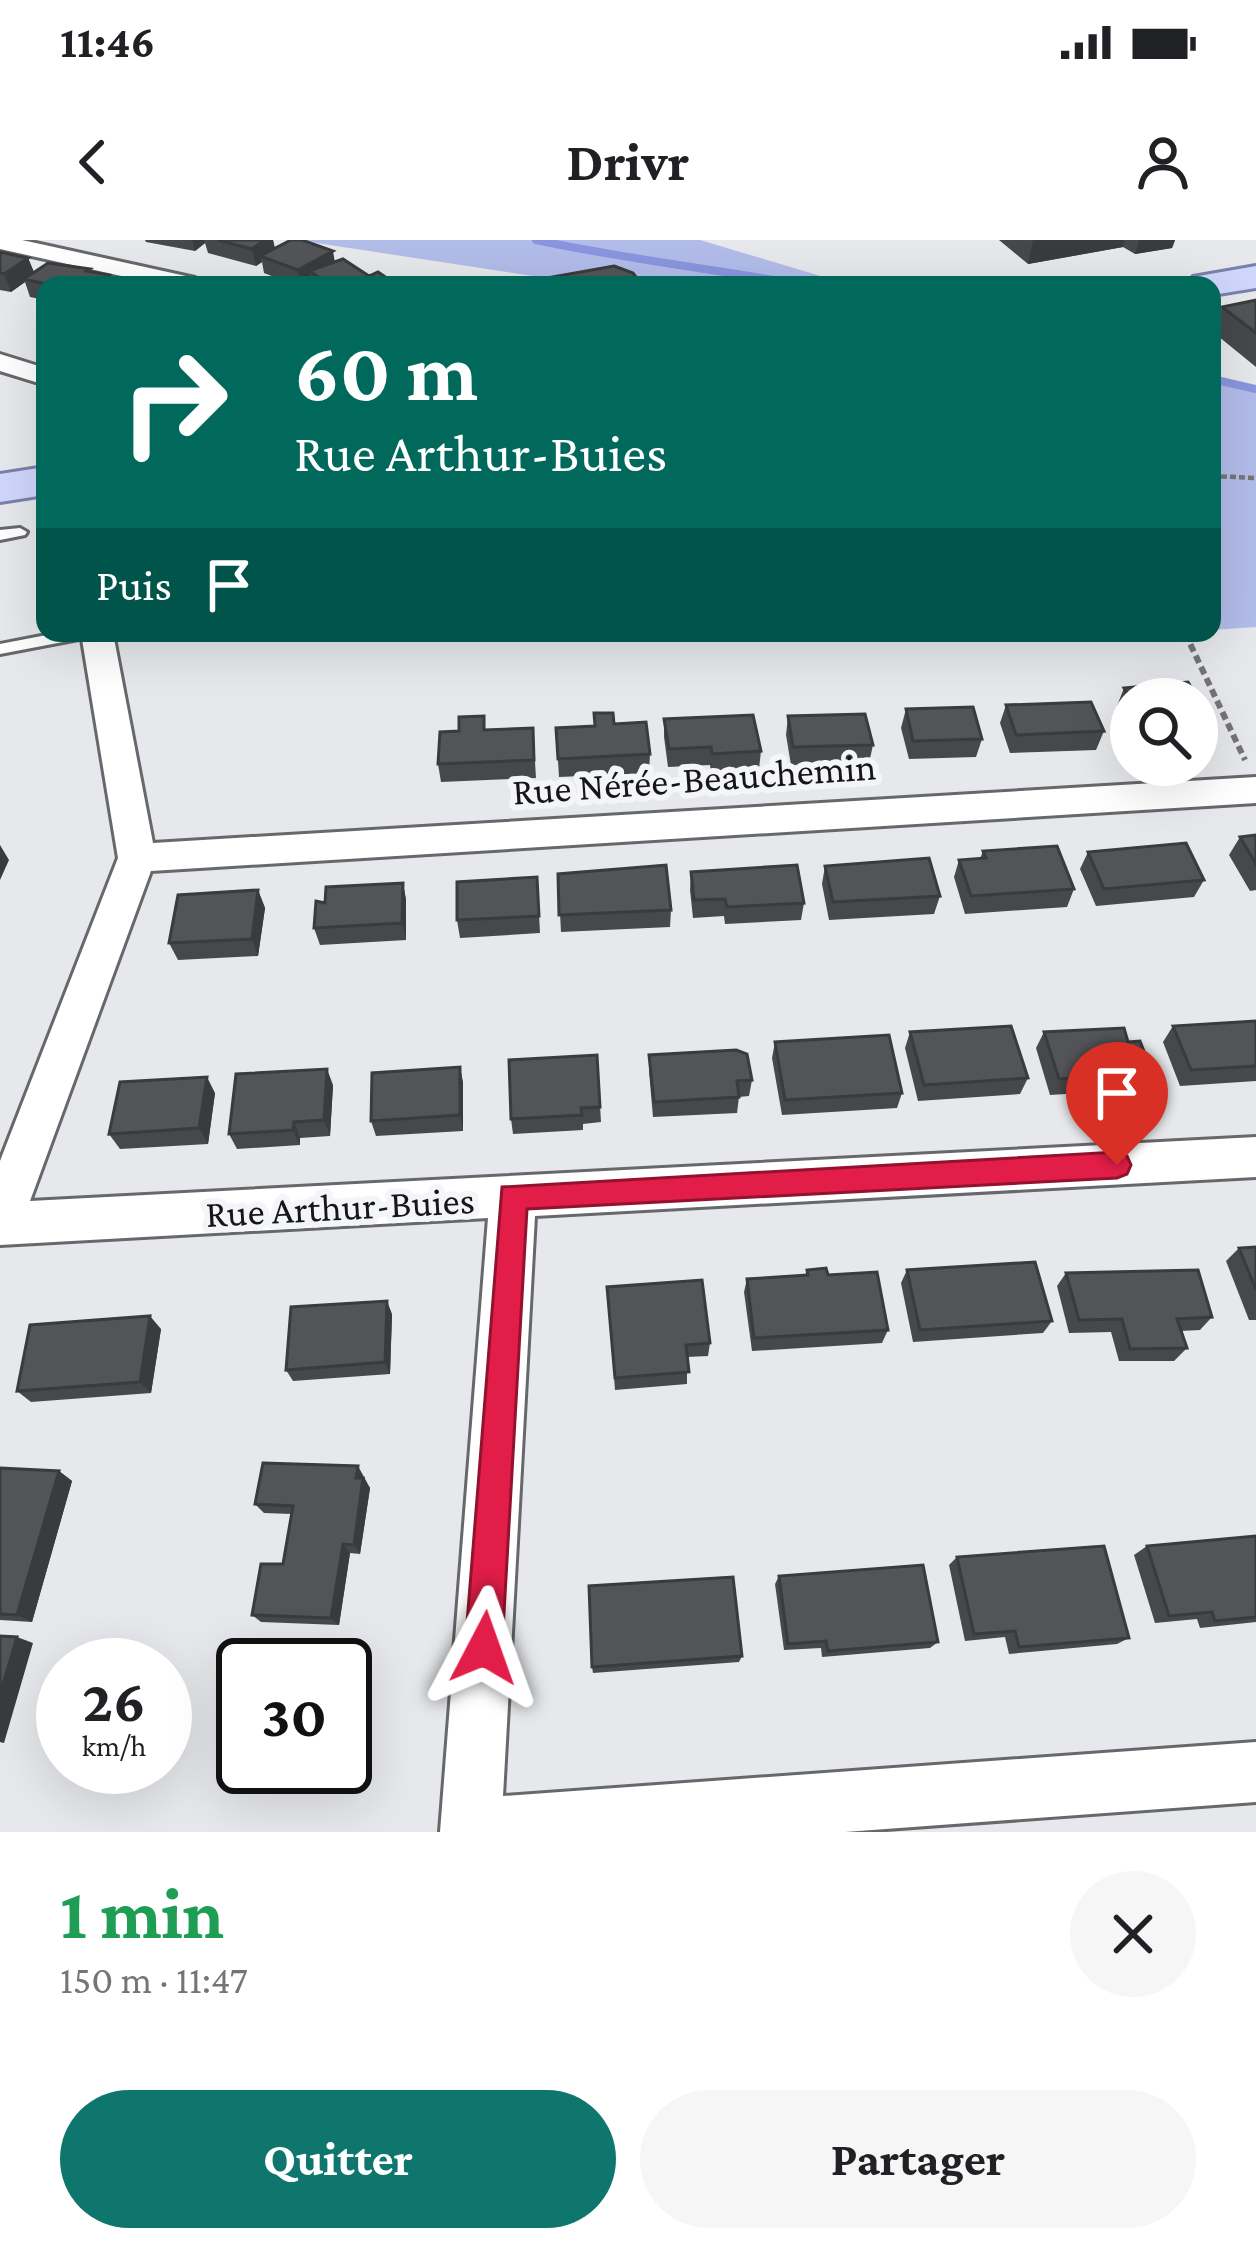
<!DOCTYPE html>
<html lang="fr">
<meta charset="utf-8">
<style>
body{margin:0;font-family:"Crimson Pro",serif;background:#f6f6f6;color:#202124;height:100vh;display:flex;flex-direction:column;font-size:45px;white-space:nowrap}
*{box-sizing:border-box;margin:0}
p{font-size:39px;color:#757577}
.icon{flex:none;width:66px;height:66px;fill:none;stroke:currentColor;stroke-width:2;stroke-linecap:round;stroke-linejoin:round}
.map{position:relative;height:1592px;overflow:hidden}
.details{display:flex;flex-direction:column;background:#fff;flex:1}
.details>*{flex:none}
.guide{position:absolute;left:36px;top:36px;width:1185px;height:366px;border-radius:24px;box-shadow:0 12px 48px #0002;background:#00695c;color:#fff;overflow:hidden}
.buttons{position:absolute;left:1110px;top:438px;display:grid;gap:24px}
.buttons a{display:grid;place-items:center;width:108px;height:108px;border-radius:50%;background:#fff;box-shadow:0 12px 48px #0002;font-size:60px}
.speed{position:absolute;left:36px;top:1398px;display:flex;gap:24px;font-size:60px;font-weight:700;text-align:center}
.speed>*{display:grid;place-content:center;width:156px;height:156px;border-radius:50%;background:#fff;box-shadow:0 12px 48px #0002;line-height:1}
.speed small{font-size:30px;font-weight:400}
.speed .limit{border:6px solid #111;border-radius:18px;background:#fff;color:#111}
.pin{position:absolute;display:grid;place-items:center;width:102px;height:102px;color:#fff;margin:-123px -51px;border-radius:50% 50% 50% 0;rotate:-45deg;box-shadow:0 0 12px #0007}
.pin .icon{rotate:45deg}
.me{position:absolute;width:132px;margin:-66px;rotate:4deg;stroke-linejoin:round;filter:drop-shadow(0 0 9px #0008)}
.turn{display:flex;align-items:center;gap:42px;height:252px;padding:0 60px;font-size:54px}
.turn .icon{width:156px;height:156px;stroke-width:2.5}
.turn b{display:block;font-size:84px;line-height:102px}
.then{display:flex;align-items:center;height:114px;padding:0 60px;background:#0003;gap:24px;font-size:45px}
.round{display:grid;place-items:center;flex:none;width:126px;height:126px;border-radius:63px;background:#f6f6f6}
.headline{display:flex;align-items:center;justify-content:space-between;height:204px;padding:0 60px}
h1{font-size:72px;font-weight:700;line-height:90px;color:#1e9e55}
.primary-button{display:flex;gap:24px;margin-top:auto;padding:24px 60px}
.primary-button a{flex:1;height:138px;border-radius:72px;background:#0f766e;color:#fff;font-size:48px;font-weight:700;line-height:138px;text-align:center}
.primary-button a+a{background:#f6f6f6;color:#202124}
.status{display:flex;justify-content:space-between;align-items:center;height:84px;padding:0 60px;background:#fff;direction:ltr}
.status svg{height:33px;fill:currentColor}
header{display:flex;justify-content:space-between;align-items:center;height:156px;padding:0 60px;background:#fff;font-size:54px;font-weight:700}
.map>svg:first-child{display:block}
.green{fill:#b2bce9}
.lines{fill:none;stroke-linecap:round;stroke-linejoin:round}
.stream{stroke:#8995de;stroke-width:8}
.lane-casing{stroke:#67686b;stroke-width:6}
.street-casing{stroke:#67686b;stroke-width:6}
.primary-casing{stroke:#7a82ab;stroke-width:6}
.path-far1{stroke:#757577;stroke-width:4.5;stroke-dasharray:6 3;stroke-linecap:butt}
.path{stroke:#757577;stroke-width:6;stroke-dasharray:8 4.5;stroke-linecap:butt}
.lane{fill:#fff;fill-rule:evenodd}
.street{fill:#fff;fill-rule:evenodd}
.primary{fill:#d0d7fc;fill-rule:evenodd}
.wall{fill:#47484b}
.shaded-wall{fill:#3a3b3d}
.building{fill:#535457;stroke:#3a3b3d;stroke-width:3}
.route{fill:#e11d48;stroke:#92132f;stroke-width:3}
.labels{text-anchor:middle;stroke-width:12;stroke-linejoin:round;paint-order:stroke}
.street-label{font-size:39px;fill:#161617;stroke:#f4f5f9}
</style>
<div class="status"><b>11:46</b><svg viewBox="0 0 49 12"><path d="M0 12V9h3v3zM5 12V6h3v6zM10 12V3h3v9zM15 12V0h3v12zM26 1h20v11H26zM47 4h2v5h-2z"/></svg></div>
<header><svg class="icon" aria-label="back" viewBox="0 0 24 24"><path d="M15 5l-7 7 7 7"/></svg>Drivr<svg class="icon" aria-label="person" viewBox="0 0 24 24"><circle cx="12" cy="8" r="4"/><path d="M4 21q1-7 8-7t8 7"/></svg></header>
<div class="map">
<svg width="1256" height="1592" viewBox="0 0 1256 1592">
<rect width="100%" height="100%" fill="#e7e8eb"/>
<!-- green -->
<path class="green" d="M297,0H700L851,45H592Z
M1212,139L1256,149V387L1212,390Z"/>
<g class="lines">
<!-- stream -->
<path class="stream" d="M536,0C625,19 714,29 803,45
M1212,139L1256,149"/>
<!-- lane casing -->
<g class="lane-casing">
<path id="lane" d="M20,288L27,292L25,295L0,300V290Z
M57,393H92L84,398L0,414V404Z"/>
</g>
<!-- street casing -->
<g class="street-casing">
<path id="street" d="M0,0H22L195,38L207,45H162L0,9Z
M0,114L45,128V145L0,131Z
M81,393H113L153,603L1256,537V563L151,631L30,961L1256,897V937L535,976L503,1556L1256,1502V1562L845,1592H440L488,978L0,1005V921L118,618Z"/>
</g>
<!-- primary casing -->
<g class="primary-casing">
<path id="primary" d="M1256,26V48L1212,55V45H1187L1193,37Z
M45,227V255L0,262V234Z"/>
</g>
<!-- path-far1 -->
<path class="path-far1" d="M1212,236L1256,238"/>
<!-- path -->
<path class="path" d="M1185,393L1245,520"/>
<!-- lane -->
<use href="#lane" class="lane"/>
<!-- street -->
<use href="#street" class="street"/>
<!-- primary -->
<use href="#primary" class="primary"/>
</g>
<!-- wall -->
<path class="wall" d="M145,0H273L275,8L335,22L369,36L394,43L395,45H312V42L306,45H295L264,33L262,22L256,26L208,13L205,3L195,11L146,2Z
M999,0H1175L1172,8L1135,14L1123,7L1028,24Z
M0,12L28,18L34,32H91L109,35L112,45H45V60L30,57L25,42L11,52L0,50Z
M1256,60V127L1213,92L1222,67Z
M1188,442L1212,483L1203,501H1197V459H1131V493L1117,466L1124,448Z
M1006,465L1104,491L1096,510L1010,513L1000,483Z
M906,469L982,499L976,517L909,519L901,488Z
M484,476L485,490L533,488L536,538L441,542L438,524L459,491Z
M788,476L873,505L869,523L791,525L786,495Z
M664,479L761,511L759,529L711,532L710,525L668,527L664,497Z
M614,484L650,514L649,533L559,537L556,488Z
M1256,595V650L1250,651L1229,615L1240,597Z
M983,611L1074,649L1067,667L965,674L954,637L959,620L980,619Z
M1088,612L1204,640L1194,657L1096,666L1080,629Z
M825,626L940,656L934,674L829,680L822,644Z
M691,632L804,663L801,680L725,684L724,676L693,678L690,650Z
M558,634L671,670L670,687L561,692Z
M537,637L540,693L460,698L457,680Z
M403,643L406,660V700L320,705L314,688L325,663Z
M258,650L265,668L258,716L178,720L169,703Z
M1256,781V841L1180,846L1163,802L1173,786Z
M910,792L1028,838L1020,854L918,861L905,808Z
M1044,792L1128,802L1147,819L1130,850L1050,855L1036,808Z
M775,802L902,853L897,868L782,875L772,818Z
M597,815L601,882L583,884V890L513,894L511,879Z
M649,815L752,840L749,856L739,857L737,873L653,877L649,831Z
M460,827L463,843V891L376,896L371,881Z
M333,845L330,896L300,898V905L237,909L229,894Z
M215,853L208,904L120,909L109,894Z
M1256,1007V1080H1249L1226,1021L1239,1008Z
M807,1030L828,1035L888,1090L882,1103L752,1111L744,1052L747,1039L805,1035Z
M907,1030L1052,1081L1043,1093L913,1102L901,1043Z
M1066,1033L1212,1077L1200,1090L1181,1091L1187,1108L1174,1121H1119L1111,1092L1069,1093L1057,1046Z
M607,1047L710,1103L708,1116L687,1117V1144L615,1150Z
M392,1074L390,1134L293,1141L286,1130Z
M161,1089L151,1153L31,1162L17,1151Z
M0,1228L59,1231L72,1241L32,1382L0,1380Z
M365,1237L364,1240L370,1248L360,1314L350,1313L339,1385L261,1382L252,1375L283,1324L292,1274L264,1273L255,1264Z
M1256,1296V1382L1200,1388L1197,1379L1155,1383L1134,1315L1147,1306Z
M957,1317L1129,1398L1117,1404L1009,1414L1005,1397L965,1401L949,1325Z
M779,1336L938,1402L930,1408L822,1417L821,1408L784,1410L775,1344Z
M742,1416L739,1422L593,1433L592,1427Z
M321,1527L318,1546L253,1542L242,1539Z"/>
<!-- shaded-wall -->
<path class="shaded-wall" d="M192,0H204L205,3L195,11Z
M264,0H273L275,11L260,16L262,22L256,26L252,9Z
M1033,0H1125L1123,7L1028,24Z
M1139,0H1175L1172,8L1135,14Z
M333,11L336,29L309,31L312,42L301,45L298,30Z
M28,18L35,35L24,39L25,42L11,52L4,34Z
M0,605L9,620L0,640Z
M403,643L406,660V700L402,683Z
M258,650L265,668L258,716L252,699Z
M460,827L463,843V891L460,875Z
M327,829L333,845L330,896L324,880Z
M207,837L215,853L208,904L199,888Z
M294,882L300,898V905L293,890Z
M387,1061L392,1074L390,1134L385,1122Z
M150,1076L161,1089L151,1153L140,1142Z
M358,1226L370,1248L360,1314L354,1305L356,1238Z
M59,1231L72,1241L32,1382L17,1375Z
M343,1304L350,1313L339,1385L331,1378Z
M17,1397L33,1403L4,1503L0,1502V1454Z
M332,1412L339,1418L338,1425H329Z
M312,1527H321L318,1546L309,1543Z"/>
<!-- building -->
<path class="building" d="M218,0H264L252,9Z
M291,0H302L333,11L298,30L260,16Z
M0,12L28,18L4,34L0,33Z
M343,19L369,36L378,32L394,43L389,45H331L309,31Z
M48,23L90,29L87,31L109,35L100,41L108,43L103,45H51L24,39Z
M614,26L633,33L642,45H538L535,40Z
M1256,60V93L1222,67Z
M1188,442L1212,483L1197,484V459L1131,460L1124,448Z
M1091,462L1104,491L1016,495L1006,465Z
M973,467L982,499L913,501L906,469Z
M594,473H613L614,484L646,482L650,514L558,519L556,488L595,486Z
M865,474L873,505L793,507L788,476Z
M753,475L761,511L712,514L711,507L669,509L664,479Z
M484,476V490L533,488L534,520L438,524L440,492L459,491V477Z
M1256,595V624L1240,597Z
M1186,603L1204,640L1104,649L1088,612Z
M1057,606L1074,649L971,656L959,620L986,618L983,611Z
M929,618L940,656L833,662L825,626Z
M666,625L671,670L559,675L558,634Z
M797,625L804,663L727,667L725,659L694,660L691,632Z
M537,637L539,676L457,680V642Z
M403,643L402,683L314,688L316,661L325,663L326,647Z
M258,650L252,699L169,703L178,655Z
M1256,781V826L1191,830L1173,786Z
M1011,786L1028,838L924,845L910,792Z
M1124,788L1128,802L1140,801L1147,819L1135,820L1140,834L1059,839L1044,792Z
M889,795L902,853L785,860L775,802Z
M736,810L747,814L752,840L737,841L739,857L654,862L649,815Z
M597,815L600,867L581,868L582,875L511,879L509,820Z
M460,827V875L371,881L372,833Z
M327,829L324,880L294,882L293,890L229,894L236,834Z
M207,837L199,888L109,894L120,842Z
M1256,1007V1050L1239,1008Z
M1035,1022L1052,1081L920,1090L907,1030Z
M826,1028L828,1035L877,1032L888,1090L754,1098L747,1039L808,1035L807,1030Z
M1198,1030L1212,1077L1177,1079L1187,1108L1130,1109L1122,1079L1079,1080L1066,1033Z
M702,1040L710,1103L686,1105L689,1132L615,1138L607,1047Z
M387,1061L385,1122L286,1130L291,1067Z
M150,1076L140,1142L17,1151L30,1085Z
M263,1223L358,1226L356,1238H363L354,1305L343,1304L331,1378L252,1375L261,1324H283L293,1266L255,1264Z
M0,1228L59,1231L17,1375L0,1374Z
M1256,1296V1377L1215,1381L1212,1372L1169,1376L1147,1306Z
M1104,1306L1129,1398L1019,1407L1015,1391L974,1394L957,1317Z
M923,1325L938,1402L828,1411L826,1401L788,1404L779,1336Z
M733,1337L742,1416L592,1427L589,1346Z
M0,1396L17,1397L0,1454Z
M268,1408L332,1412L329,1425H265Z
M245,1527H312L309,1543L242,1539Z"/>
<!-- route -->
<path class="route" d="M1117,912L1127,916L1131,925L1127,934L1117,938L527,969L502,1408L497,1421L484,1427L471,1421L465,1408L502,947Z"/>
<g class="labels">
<!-- street labels -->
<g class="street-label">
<text transform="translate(694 538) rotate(-4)" y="14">Rue Nérée-Beauchemin</text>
<text transform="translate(340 966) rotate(-3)" y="14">Rue Arthur-Buies</text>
</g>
</g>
</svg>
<div class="buttons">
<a><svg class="icon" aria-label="search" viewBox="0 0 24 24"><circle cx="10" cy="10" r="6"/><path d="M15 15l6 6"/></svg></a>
</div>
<div class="speed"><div>26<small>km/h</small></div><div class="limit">30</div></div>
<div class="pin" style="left:1117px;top:925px;background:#d93025"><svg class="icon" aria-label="arrive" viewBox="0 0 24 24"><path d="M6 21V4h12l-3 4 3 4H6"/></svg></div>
<svg class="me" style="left:484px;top:1408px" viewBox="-20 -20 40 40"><path d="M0-17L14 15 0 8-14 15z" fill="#e11d48" stroke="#fff" stroke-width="4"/></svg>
<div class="guide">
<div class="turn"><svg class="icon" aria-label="right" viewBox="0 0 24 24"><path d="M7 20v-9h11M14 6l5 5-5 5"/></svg><div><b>60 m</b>Rue Arthur-Buies</div></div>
<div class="then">Puis<svg class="icon" aria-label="arrive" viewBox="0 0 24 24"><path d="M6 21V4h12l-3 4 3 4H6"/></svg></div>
</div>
</div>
<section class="details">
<div class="headline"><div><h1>1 min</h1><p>150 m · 11:47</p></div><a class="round"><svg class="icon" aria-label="close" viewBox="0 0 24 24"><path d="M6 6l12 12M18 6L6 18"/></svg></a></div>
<div class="primary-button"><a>Quitter</a><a>Partager</a></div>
</section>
